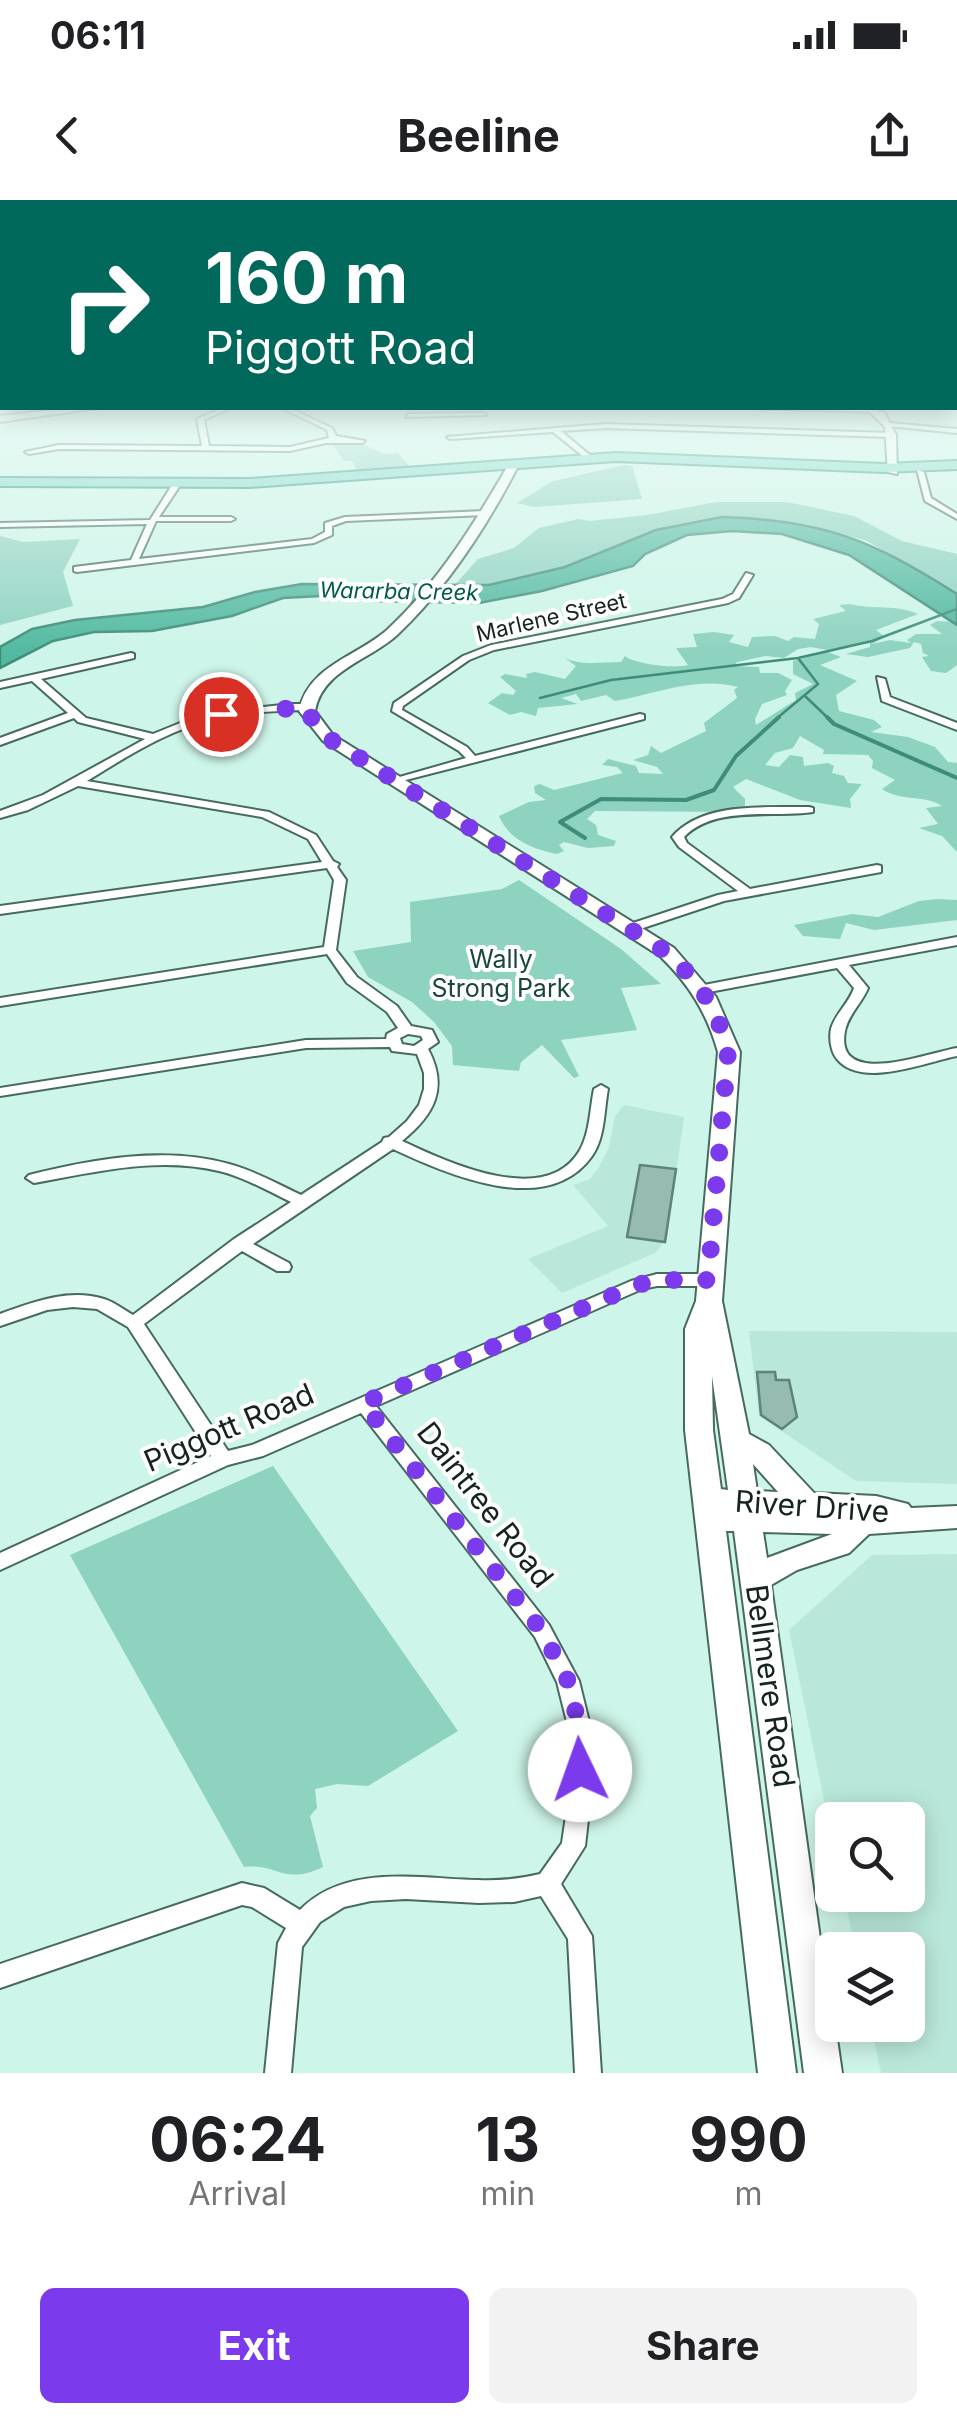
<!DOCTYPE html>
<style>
body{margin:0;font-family:Inter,sans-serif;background:#f2f2f2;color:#202124;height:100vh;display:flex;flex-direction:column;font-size:38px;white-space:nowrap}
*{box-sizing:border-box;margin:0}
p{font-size:32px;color:#757577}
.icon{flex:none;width:55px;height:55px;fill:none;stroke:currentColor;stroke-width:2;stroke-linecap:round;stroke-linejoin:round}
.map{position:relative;height:1873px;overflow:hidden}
.drawer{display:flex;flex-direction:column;background:#fff;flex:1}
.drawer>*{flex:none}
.banner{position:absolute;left:0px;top:0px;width:958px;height:210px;box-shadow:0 5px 25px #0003;background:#00695c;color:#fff;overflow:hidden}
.fabs{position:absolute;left:815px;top:1602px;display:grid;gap:20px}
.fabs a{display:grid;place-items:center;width:110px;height:110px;border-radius:15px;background:#fff;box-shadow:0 5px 25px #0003;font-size:50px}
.pin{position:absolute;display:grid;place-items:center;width:85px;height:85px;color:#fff;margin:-42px;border:5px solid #fff;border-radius:50%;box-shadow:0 2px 10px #0007}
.me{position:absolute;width:110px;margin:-55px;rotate:357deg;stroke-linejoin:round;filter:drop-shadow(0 0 8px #0008)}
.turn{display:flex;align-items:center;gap:35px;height:210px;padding:0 40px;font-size:45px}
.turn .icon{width:130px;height:130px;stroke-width:2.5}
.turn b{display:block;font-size:70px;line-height:85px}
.eta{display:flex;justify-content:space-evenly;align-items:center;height:170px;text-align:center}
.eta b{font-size:60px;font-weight:700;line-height:70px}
.primary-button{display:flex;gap:20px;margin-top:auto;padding:20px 40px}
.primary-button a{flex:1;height:115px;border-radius:15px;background:#7c3aed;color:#fff;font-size:40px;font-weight:700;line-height:115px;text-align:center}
.primary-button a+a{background:#f2f2f2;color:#202124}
.status{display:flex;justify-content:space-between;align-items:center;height:70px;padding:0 50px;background:#fff;direction:ltr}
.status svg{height:28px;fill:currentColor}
header{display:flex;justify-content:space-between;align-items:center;height:130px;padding:0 40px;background:#fff;font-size:45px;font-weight:700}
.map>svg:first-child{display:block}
.built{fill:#b9e8da}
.green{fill:#8ed2c0}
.water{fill:#52b9a0;stroke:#408c7a;stroke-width:2.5}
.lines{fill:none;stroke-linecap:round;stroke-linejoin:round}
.stream-far1{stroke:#408c7a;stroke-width:2.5}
.stream{stroke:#408c7a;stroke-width:4}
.building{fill:#96bbb0;stroke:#5f8379;stroke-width:2.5}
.street-casing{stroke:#476a60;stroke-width:4}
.secondary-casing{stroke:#476a60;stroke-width:4}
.primary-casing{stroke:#178570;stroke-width:4}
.street{fill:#fff;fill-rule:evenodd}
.secondary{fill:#fff;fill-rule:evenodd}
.primary{fill:#74d5c3;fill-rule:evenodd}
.route{stroke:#7c3aed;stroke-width:18;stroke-dasharray:0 32.4}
.labels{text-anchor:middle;stroke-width:8;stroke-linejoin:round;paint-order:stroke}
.far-water-label{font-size:22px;font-style:italic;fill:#005b4b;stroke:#fff}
.far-street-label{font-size:22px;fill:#162420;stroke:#fff}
.park-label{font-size:25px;fill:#1a473c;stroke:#fff}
.near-street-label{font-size:30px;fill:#162420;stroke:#fff}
</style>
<div class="status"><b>06:11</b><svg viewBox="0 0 49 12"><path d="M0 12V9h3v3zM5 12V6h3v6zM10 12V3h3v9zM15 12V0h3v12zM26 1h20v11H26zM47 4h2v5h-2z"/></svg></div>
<header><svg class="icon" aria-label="back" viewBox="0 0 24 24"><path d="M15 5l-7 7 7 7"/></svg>Beeline<svg class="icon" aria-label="share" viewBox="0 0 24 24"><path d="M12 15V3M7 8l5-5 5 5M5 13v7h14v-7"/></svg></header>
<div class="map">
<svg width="957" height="1873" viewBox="0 0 957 1873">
<rect width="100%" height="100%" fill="#cef5e9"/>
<!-- built -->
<path class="built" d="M624,905L684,917L667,1039L655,1053L562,1093L528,1059L608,1026L573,985L590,979L599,967L609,947L615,916Z
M749,1131L957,1132V1284L856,1281L759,1216Z
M957,1354V1873H881L871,1825H908V1750H855L844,1695H908V1620H832V1639L789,1430L872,1355Z"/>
<!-- green -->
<path class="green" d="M362,244L384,254L398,253L411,268L358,272L352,261H344L333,245Z
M624,265L632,266L642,299L535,307L517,303L553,281Z
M716,302H787L854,316L902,341L957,354V394L867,341L806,324L722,317L656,330L565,367L489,385L453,387L478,359L514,348L539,328L578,319L590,321L647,315Z
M0,336L23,342L80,339L63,372L73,406L0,425Z
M850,404C873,410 897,404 918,414L876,430L885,437L872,444L890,440L911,443L907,440L916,434H942L930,425L937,421L957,422V465L946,473L931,471L922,457L929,456L923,453L921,444L914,442L910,448L868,457L846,454L870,447V443L827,450L811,447L798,449L784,458L765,456L737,462L734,466L759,467L760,473H778L792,480L785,491L787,495L762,504L755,519L756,525L796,500L795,493L813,484L793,474V461L828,452L841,457L820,465L857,481L836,495L839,511L874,520L882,527L871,532L908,537L935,547L948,562L957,563V652L942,636L919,628L938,624L926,608L942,606C923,594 901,602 882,589L895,580L872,568L873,561L868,555L823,554L824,550L800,536L793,548L775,553L765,565L779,567L790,555L803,557L804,566L828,563L834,566L832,573L844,576L848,583L862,584L850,599L851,608L800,600L746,579L733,587L745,599V606L739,612L595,611L587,619L596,625L598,635L616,641L614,646L588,648L564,642L559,645L564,651L557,654C532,649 509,640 499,616L529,602L546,600L535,593L534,586L540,584L554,590L623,573L617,567L602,565L608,559L636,566L639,573L663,574L657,567L633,560L648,555L651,546L661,553L706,531L704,523L737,498L734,490L738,487C696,476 656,494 615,501L606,495L581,501L576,494L561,498L578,504L538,508L536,516L521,512L510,515L488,503L502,493L513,495L516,491L500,477L505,474L527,478L526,474L535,472L565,479L576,466L565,458C581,466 602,462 621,462L625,456C634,464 676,469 688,465L676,448L697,447L693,434L714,432L734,435L729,442L748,447L752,437L775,436L788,441L794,437L815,439L819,424L813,419L846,411L839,405Z
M519,680L621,749L661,784L621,788L637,830L561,840L579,876L574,878L542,845L521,862L519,871L453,865L452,846L434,822L412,802L368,777L353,751L411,742L410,702L502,689Z
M938,699L957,700V720L874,730L846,723L840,739L803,736L794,725L852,714L878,717L919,701Z
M273,1266L458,1531L368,1586L337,1584L315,1589L317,1608L310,1616L323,1667C283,1686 278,1663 244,1667L70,1355Z"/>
<!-- water -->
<path class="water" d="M722,317C826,321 870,339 957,394V425L849,355L782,334L732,331L687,335L645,354L633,366L542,391L479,403L373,401L341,395L283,398L232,416L152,431L94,432L53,441L0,468V447L32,429L75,420L203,407L255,392L302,384L489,385L565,367L656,330Z"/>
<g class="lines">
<!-- stream-far1 -->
<path class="stream-far1" d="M805,496L829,519
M540,498L611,480L798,458L872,441L957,409
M776,519L818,484L798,458"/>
<!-- stream -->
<path class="stream" d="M827,517L834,524L957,578
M585,638L560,622L601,599L686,600L714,590L736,556L779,517"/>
</g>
<!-- building -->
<path class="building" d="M640,965L676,969L665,1042L627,1037Z
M757,1172H775L776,1180H789L797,1217L782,1229L761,1215Z"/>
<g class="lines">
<!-- street casing -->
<g class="street-casing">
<path id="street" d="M223,208H230L204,220L209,246L290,247L329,238L327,230L282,208H289L332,228L336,236L365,241L362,243H326L290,251L59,249L29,254L25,252L59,245L202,246L197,219Z
M748,208H843L880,210L877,212Z
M408,214L483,213L486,215L406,217Z
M890,223L957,229V233L888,226Z
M606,224L890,233L893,235L890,237L606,228L561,231L592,257L589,261L553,232L450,239L447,237Z
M917,270L924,272L931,298L957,314V319L925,301Z
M172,285L179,287L159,317H231L235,319L231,321H156L139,359L312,339L325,332V323L345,317L485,311L489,313L485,315L346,321L332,326V335L314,343L77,372L74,371V367L131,360L147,324L0,327V323L150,320Z
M746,373L753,375L739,398L728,403L494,450L469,460L403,506L402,510L467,547L475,556L640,514L644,515V519L394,583L389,580L466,558L459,551L392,511L394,503L463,456L491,445L722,399L733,394Z
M131,453L134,454V458L41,479L86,518L153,534L190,519L226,511L291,504H307L312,507L307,510C265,511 223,513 183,529C149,542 118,562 87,581L269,612L316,635L333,661L339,664L337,667L346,680L336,750L357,777L397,806L411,826L432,830L438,842L428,849C449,888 434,915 402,941C447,962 546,1009 580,950C590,932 590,908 594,889L601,885L608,889C604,910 605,938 592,956C547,1019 447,974 393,949L253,1044L289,1063L291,1067L289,1071H277L242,1051L144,1124L228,1251L252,1245L631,1081L657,1074H708L714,1076L716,1080L714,1084L708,1086H657L642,1089L376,1206L549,1425L579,1481L593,1538L590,1602L585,1646L561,1684L592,1736L601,1873H575L568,1739L541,1696L514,1702L479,1703L406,1699L371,1701L344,1707L320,1722L302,1747L291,1873H265L278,1743L286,1728L252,1707L242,1705L0,1788V1764L242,1683L264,1688L300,1710C346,1663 420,1679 478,1680C499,1681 519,1679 540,1674L562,1643L568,1602L571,1538L557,1482L535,1437L361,1213L263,1256L228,1265L0,1370V1353L211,1256L128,1127L97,1109L73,1107L47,1110L0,1126V1114C33,1102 69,1088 104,1099C114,1102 124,1110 133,1115L234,1039L291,1002C268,991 244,977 219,971C158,956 95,972 34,983L26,978L29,975C93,959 165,946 229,964C255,971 278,984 301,995L382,942L384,938L389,937L407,921L419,905L424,889V873L417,854L392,851L390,847L306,848L0,896V888L306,840L386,839L387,834L398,828L387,812L347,783L327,754L0,806V798L324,747L334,680L327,668L0,714V706L322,662L308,639L262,617L78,586L28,610L0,618V611L43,595L145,539L78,522L74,518L0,545V538L68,513L32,481L0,488V482ZM408,834L421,836L423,840L414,846L402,844L400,838Z
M877,477L885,479L890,497L957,523V530L882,501Z
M809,607L813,608V612C773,618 715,605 684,637L687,643L750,689L877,665L881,666V672L724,701L631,732L625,728L627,725L718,695L738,691L679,647L672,637C703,601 766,608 809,607Z
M957,737V745L849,765L868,788C862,803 848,815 845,831C834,890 930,852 957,848V856C926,862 861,889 837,859C831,852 829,838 831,829C835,814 849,803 854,788L837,768L704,793L697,789L704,785Z"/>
</g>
<!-- secondary casing -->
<g class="secondary-casing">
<path id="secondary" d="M72,208H98L0,222V216Z
M866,208L884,212L896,235L897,274L888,272L885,227Z
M510,262L519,264C488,325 447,388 397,435C370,460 322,470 315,511L333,535L674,748L716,797L740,852L722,1101L749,1234L769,1245L814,1293L876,1296L908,1304L911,1308L957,1306V1328L869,1334L849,1353L797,1370L771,1385L832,1825H835L842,1873H804L734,1331H726L796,1873H758L685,1230V1129L696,1101L718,852C707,813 689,784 660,756L323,541L299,511C308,466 356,457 387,430C438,383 476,321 510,262ZM712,1176L728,1290L721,1289L713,1230ZM753,1264L778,1292L757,1291ZM763,1332L832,1334L767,1358Z"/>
</g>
<!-- primary casing -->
<g class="primary-casing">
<path id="primary" d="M616,253L883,264L957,261V269L883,272L616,261L250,287L0,286V278L250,279Z"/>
</g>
<!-- street -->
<use href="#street" class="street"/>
<!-- secondary -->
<use href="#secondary" class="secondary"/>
<!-- primary -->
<use href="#primary" class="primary"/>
</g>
<!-- sky -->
<linearGradient id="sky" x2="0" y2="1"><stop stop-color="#6cb6cb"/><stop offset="0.42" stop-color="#e9faf5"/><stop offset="1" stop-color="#e9faf5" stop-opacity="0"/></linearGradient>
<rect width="957" height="455" fill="url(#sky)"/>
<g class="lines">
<!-- route -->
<path class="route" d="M221,514L306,507L318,531L328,538L666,752C700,782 717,808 728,852L708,1080H657L637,1085L363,1203L542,1431L568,1481L582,1538L580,1570"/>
</g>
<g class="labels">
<!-- far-water labels -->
<g class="far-water-label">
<text transform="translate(399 391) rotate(1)" y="8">Wararba Creek</text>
</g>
<!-- far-street labels -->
<g class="far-street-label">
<text transform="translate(551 417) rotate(-13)" y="8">Marlene Street</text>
</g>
<!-- park labels -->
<g class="park-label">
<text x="501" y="768">Wally<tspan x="501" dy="29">Strong Park</tspan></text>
</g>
<!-- near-street labels -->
<g class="near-street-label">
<text transform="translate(229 1228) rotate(-23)" y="10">Piggott Road</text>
<text transform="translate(485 1305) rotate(52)" y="10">Daintree Road</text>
<text transform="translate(812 1307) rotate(4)" y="10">River Drive</text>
<text transform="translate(770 1486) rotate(82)" y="10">Bellmere Road</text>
</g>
</g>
</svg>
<div class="fabs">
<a><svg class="icon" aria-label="search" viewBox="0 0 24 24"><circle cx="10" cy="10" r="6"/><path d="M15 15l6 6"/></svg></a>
<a><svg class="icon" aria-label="layers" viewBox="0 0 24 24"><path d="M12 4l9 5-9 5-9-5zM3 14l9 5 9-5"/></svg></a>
</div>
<div class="pin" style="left:221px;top:514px;background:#d93025"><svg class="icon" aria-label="arrive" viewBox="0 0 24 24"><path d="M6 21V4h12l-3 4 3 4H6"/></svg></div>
<svg class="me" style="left:580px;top:1570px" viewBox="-20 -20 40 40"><circle r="19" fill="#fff"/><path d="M0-13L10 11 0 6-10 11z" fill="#7c3aed"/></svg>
<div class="banner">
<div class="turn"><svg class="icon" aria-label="right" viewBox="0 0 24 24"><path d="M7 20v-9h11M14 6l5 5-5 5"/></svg><div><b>160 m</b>Piggott Road</div></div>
</div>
</div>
<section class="drawer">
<div class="eta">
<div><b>06:24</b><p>Arrival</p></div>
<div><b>13</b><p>min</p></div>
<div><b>990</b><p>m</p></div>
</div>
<div class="primary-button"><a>Exit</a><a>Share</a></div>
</section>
